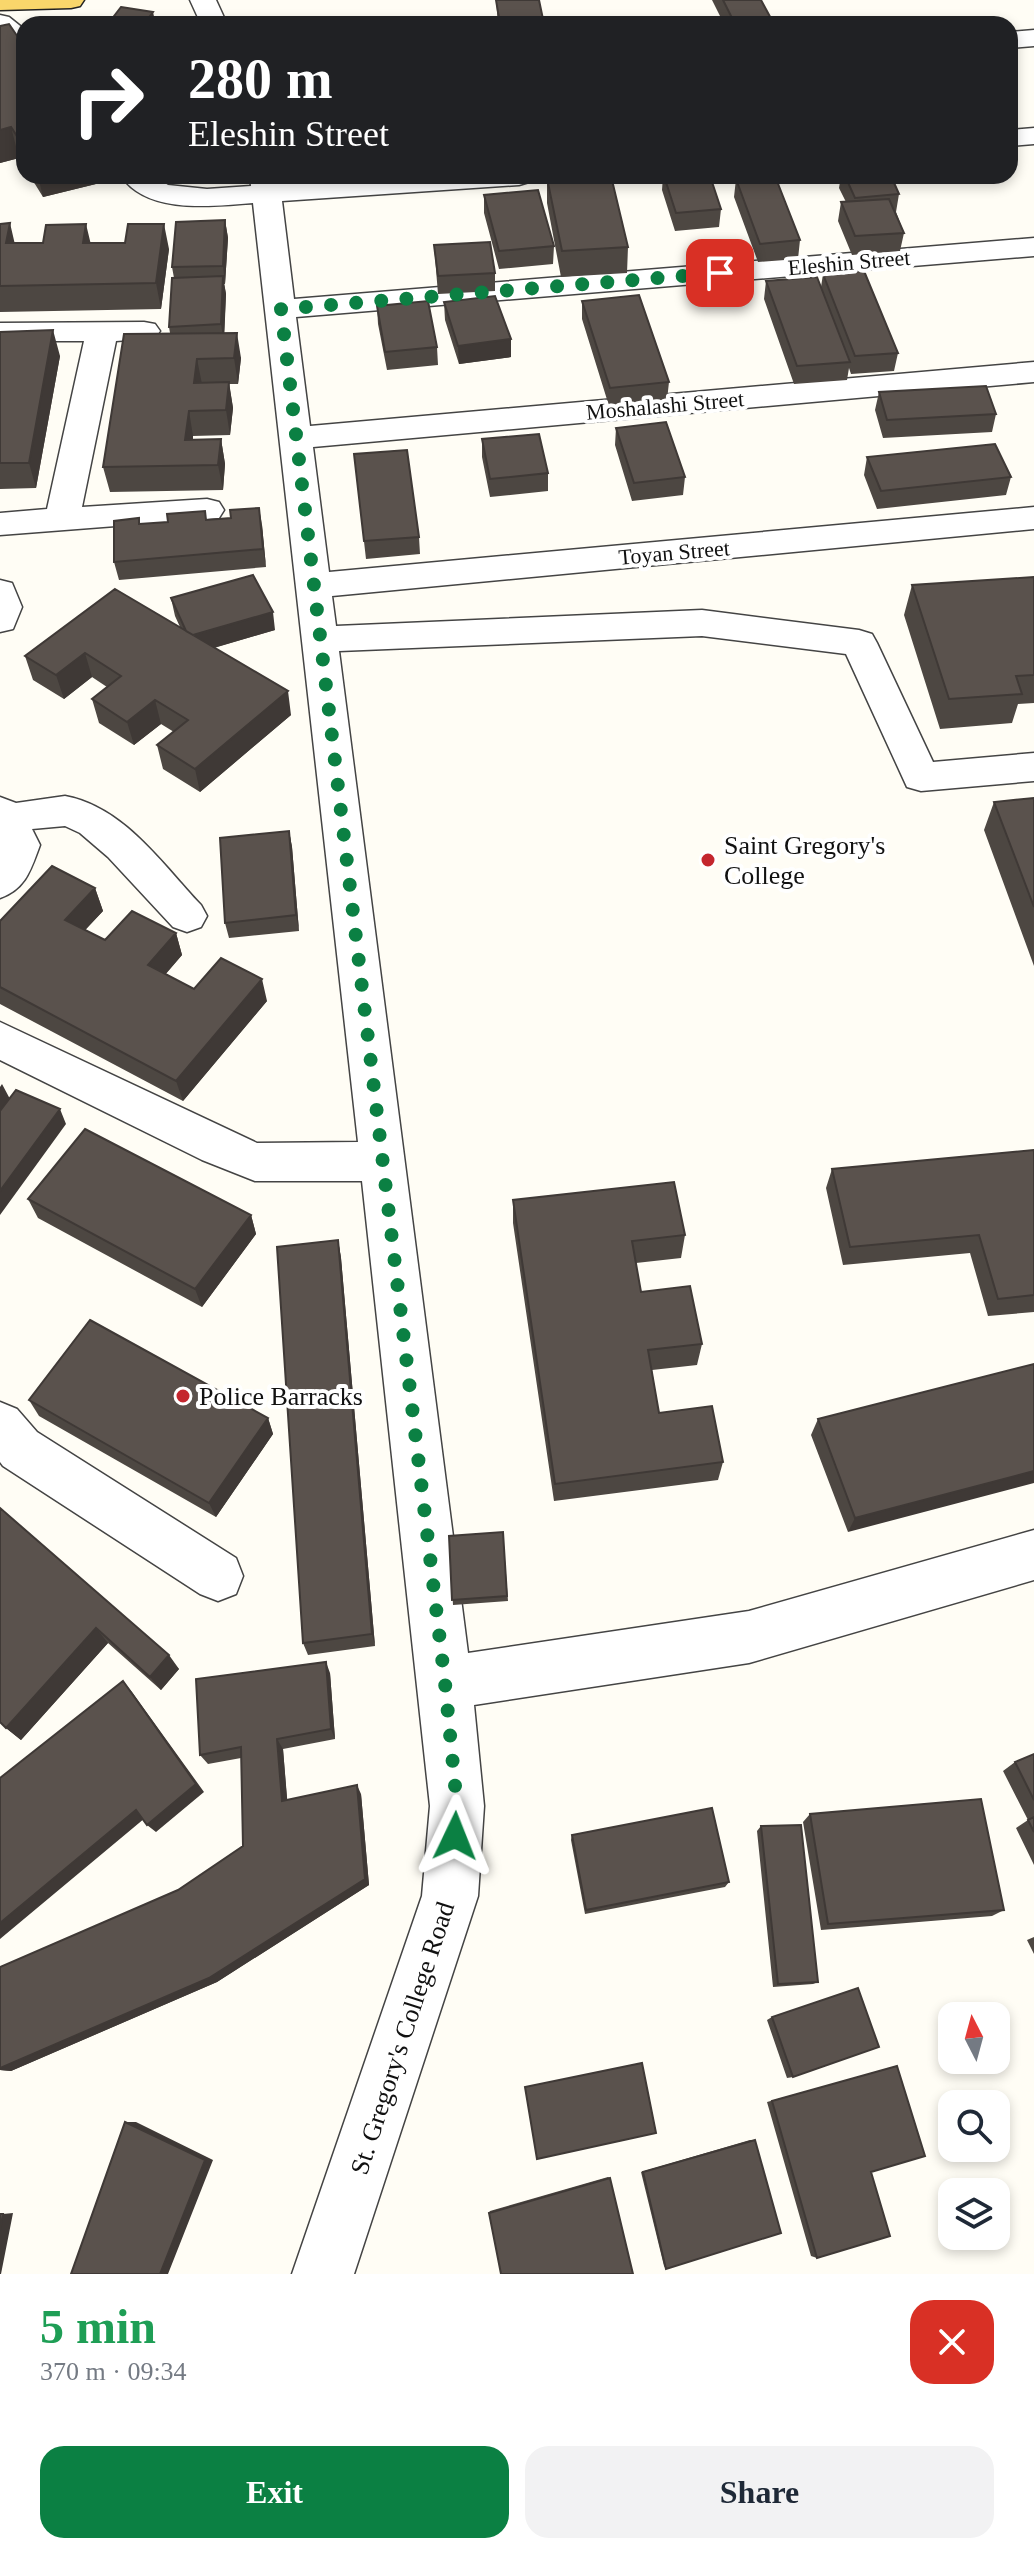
<!DOCTYPE html>
<meta charset="utf-8">
<style>
body{margin:0;font-family:Georgia,serif;background:#f2f2f3;color:#1f2937;height:100vh;display:flex;flex-direction:column;font-size:30px;white-space:nowrap}
*{box-sizing:border-box;margin:0}
p{font-size:26px;color:#747a83}
.icon{flex:none;width:44px;height:44px;fill:none;stroke:currentColor;stroke-width:2;stroke-linecap:round;stroke-linejoin:round}
.map{position:relative;height:2274px;overflow:hidden}
.side{display:flex;flex-direction:column;background:#fff;flex:1}
.side>*{flex:none}
.hud{position:absolute;left:16px;top:16px;width:1002px;height:168px;border-radius:24px;box-shadow:0 4px 12px #0003;background:#202124;color:#fff;overflow:hidden}
.needle{width:52px;rotate:354deg}
.controls{position:absolute;left:938px;top:2002px;display:grid;gap:16px}
.controls a{display:grid;place-items:center;width:72px;height:72px;border-radius:16px;background:#fff;box-shadow:0 4px 12px #0003;font-size:40px}
.pin{position:absolute;display:grid;place-items:center;width:68px;height:68px;color:#fff;margin:-34px;border-radius:16px;box-shadow:0 4px 12px #0006}
.me{position:absolute;width:88px;margin:-44px;rotate:2deg;stroke-linejoin:round;filter:drop-shadow(0 0 6px #0008)}
.turn{display:flex;align-items:center;gap:28px;height:168px;padding:0 40px;font-size:36px}
.turn .icon{width:104px;height:104px;stroke-width:2.5}
.turn b{display:block;font-size:56px;line-height:68px}
.round{display:grid;place-items:center;flex:none;width:84px;height:84px;border-radius:24px;background:#f2f2f3}
.headline{display:flex;align-items:center;justify-content:space-between;height:136px;padding:0 40px}
h1{font-size:48px;font-weight:800;line-height:60px;color:#1e9e55}
.primary-button{display:flex;gap:16px;margin-top:auto;padding:16px 40px}
.primary-button a{flex:1;height:92px;border-radius:24px;background:#0b8043;color:#fff;font-size:32px;font-weight:800;line-height:92px;text-align:center}
.primary-button a+a{background:#f2f2f3;color:#1f2937}
.map>svg:first-child{display:block}
.lines{fill:none;stroke-linecap:round;stroke-linejoin:round}
.minor-casing{stroke:#444;stroke-width:3}
.major-casing{stroke:#222;stroke-width:3}
.minor{fill:#fff;fill-rule:evenodd}
.major{fill:#f9d66b;fill-rule:evenodd}
.wall{fill:#4d4742}
.shaded-wall{fill:#3f3936}
.building{fill:#5a524d;stroke:#3f3936;stroke-width:2}
.route{stroke:#0b8043;stroke-width:14;stroke-dasharray:0 25.2}
.poi-dot{fill:#c4262e;stroke:#fff;stroke-width:3}
.labels{text-anchor:middle;stroke-width:8;stroke-linejoin:round;paint-order:stroke}
.far-street-label{font-size:22px;fill:#111;stroke:#fff}
.poi-label{font-size:26px;fill:#111;stroke:#fff;text-anchor:start}
.street-label{font-size:26px;fill:#111;stroke:#fff}
</style>
<div class="map">
<svg width="1034" height="2274" viewBox="0 0 1034 2274">
<rect width="100%" height="100%" fill="#fffdf5"/>
<g class="lines">
<!-- minor casing -->
<g class="minor-casing">
<path id="minor" d="M190,0H216L227,24H201Z
M0,15L9,17L24,29V50L15,48L0,36Z
M1034,30V46L1010,48V32Z
M1034,128V144L1010,146V130Z
M121,176H154L168,185L207,189L251,186L250,176H278L279,184L396,176H533L529,182L519,185L282,201L294,299L1034,238V256L296,317L310,426L1034,362V382L313,447L329,572L1034,507V529L332,596L336,626L702,610L859,630L872,634L877,643L933,762L1034,753V781L921,791L907,787L846,654L702,636L339,651L468,1653L749,1611L1034,1530V1580L749,1663L474,1705L484,1806L478,1896L354,2274H292L422,1896L430,1806L362,1181H255L202,1160L0,1060V1022L257,1143L358,1142L253,203C212,206 148,215 121,176Z
M144,322L155,324L160,331L155,338L116,341L82,507L207,499L219,502L224,510L219,518L0,535V513L47,509L84,341H0V323Z
M0,580L12,583L22,607L13,629L0,632Z
M65,796C124,807 162,864 201,905L207,916L201,927L187,932L173,927L108,857L80,833L65,826L32,829L40,845C31,869 26,889 0,898V797L16,803Z
M0,1402L17,1409L37,1432L236,1558L243,1576L236,1594L218,1601L200,1594L3,1466L0,1462Z"/>
</g>
<!-- major casing -->
<g class="major-casing">
<path id="major" d="M0,0H84L80,6L71,8L0,10Z"/>
</g>
<!-- minor -->
<use href="#minor" class="minor"/>
<!-- major -->
<use href="#major" class="major"/>
</g>
<!-- wall -->
<path class="wall" d="M496,0H539L544,24H498Z
M712,0H761L774,24H724Z
M0,26L24,46V166L19,158L0,163Z
M30,176H99L100,183L43,197Z
M663,176H710L721,209L719,227L675,231L662,190Z
M841,176H891L899,194L896,212L904,233L900,251L852,255L838,221L841,202H846L839,188Z
M547,178L628,247L627,273L561,277L547,203Z
M736,179L800,240L798,259L758,262L734,197Z
M484,195L554,246L553,264L499,269L484,213Z
M225,220L228,238L225,284H224L226,294L224,333L241,358L238,384H229L233,408L230,435L193,436V440L221,439L225,464L223,490L110,492L103,467L170,333L169,327L174,278L172,267Z
M0,224L15,243L169,249L161,309L0,312Z
M434,245L495,273V291L438,294Z
M823,274L898,353L894,371L851,374L849,368L847,380L794,384L764,299L766,281L821,287Z
M582,301L669,382L667,400L609,406L582,319Z
M444,302L511,339V357L459,364L445,320Z
M377,306L437,347L438,365L387,370L378,324Z
M0,332L60,356L36,488L0,489Z
M879,392L996,414L992,432L883,438L875,410Z
M616,428L685,477L683,495L632,501L615,445Z
M482,439L548,473V491L490,497L482,457Z
M354,454L419,537L420,554L366,559Z
M867,457L1011,477L1006,495L877,509L864,475Z
M207,520L262,525L266,567L119,580L114,562L140,524Z
M1034,577V703L1018,704L1012,723L940,729L904,615L912,585Z
M171,598L275,630L214,648L291,715L200,792L163,769L157,745L174,732L161,724L134,745L99,723L92,699L107,687L92,677L64,699L33,680L25,656L180,627L175,616Z
M1034,798V966L984,830L994,802Z
M289,831L292,847L299,931L229,938L225,923Z
M95,888L103,911L85,930L105,940L176,933L182,955L165,975L194,989L267,1001L183,1101L0,1004V921Z
M1034,1150V1312L988,1316L970,1253L843,1265L826,1188L832,1169Z
M28,1199L251,1215L256,1234L202,1307L38,1218Z
M513,1200L685,1235L681,1258L636,1263L641,1292L702,1344L697,1365L652,1370L659,1413L723,1462L718,1480L554,1501L513,1223Z
M338,1240L341,1258L375,1646L308,1655L303,1643Z
M1034,1365L848,1532L811,1435L818,1419Z
M29,1400L268,1418L273,1434L216,1517L39,1416Z
M0,1508L179,1669L161,1690L108,1643L21,1740L6,1728Z
M503,1532L508,1601L453,1605L449,1536Z
M330,1673L335,1739L283,1749L287,1800L361,1794L369,1885L217,1982L11,2071L0,2070V2068L178,1890L243,1846L241,1758L208,1764L200,1755Z
M1034,1754V1865L1016,1828L1028,1820L1003,1771L1015,1762Z
M810,1814L1004,1910L992,1916L821,1930L803,1822Z
M761,1826L818,1982L813,1984L773,1987L757,1831Z
M572,1835L729,1882L725,1887L585,1914L571,1840Z
M1034,1937V1954L1027,1940Z
M772,2017L793,2077L787,2078L767,2020Z
M897,2066L871,2172L817,2258L811,2256L767,2102Z
M750,2140H755L666,2269L664,2266L641,2172Z
M608,2177L610,2178L489,2213L490,2211Z"/>
<!-- shaded-wall -->
<path class="shaded-wall" d="M153,12L155,21L152,24H144Z
M11,127L19,158L0,163V130Z
M38,176H99L100,183L43,197Z
M203,176H215L204,180Z
M225,220L228,238L225,284L223,266Z
M10,223L16,249L6,243Z
M86,224L92,249L83,243Z
M164,224L169,249L161,309L156,283Z
M223,276L226,294L224,343L221,324Z
M53,330L60,356L36,488L29,463Z
M237,333L241,358L238,384L234,358Z
M511,339V357L459,364L458,346Z
M197,359L202,384L194,383Z
M229,382L233,408L230,435L226,410Z
M189,411L193,436L190,465L185,440Z
M221,439L225,464L223,490L218,465Z
M259,508L262,525L266,567L263,549Z
M273,612L275,630L192,654L189,637Z
M85,653L92,677L64,699L56,675Z
M288,691L291,715L200,792L195,769Z
M155,700L161,724L134,745L127,722Z
M289,831L292,847L299,931L296,915Z
M95,888L103,911L74,942L65,920Z
M176,933L182,955L154,987L148,965Z
M262,979L267,1001L183,1101L176,1081Z
M2,1084L10,1099L0,1111V1087Z
M60,1109L66,1124L0,1215V1191Z
M251,1215L256,1234L202,1307L195,1289Z
M338,1240L341,1258L375,1646L372,1634Z
M268,1418L273,1434L216,1517L209,1503Z
M1034,1471V1483L848,1532L855,1518Z
M96,1628L108,1643L21,1740L6,1728Z
M169,1655L179,1669L161,1690L150,1677Z
M326,1662L330,1673L335,1739L331,1729Z
M123,1681L132,1692L204,1792L156,1832L147,1825Z
M277,1739L283,1749L288,1809L282,1801Z
M357,1785L361,1794L369,1885L217,1982L11,2071L0,2070V2068Z
M136,1810L145,1818L0,1939V1923Z
M125,2122H136L213,2160L168,2274H160Z
M13,2213L1,2274H0V2230L3,2214Z"/>
<!-- building -->
<path class="building" d="M496,0H539L544,24H500Z
M723,0H761L774,24H735Z
M121,7L153,12L144,24H108Z
M9,24L24,46V147L11,127L0,130V26Z
M579,176H611L628,247L562,251L547,178Z
M664,176H710L721,209L676,213Z
M775,176L800,240L760,244L736,179Z
M845,176H891L899,194L855,198Z
M538,190L554,246L499,251L484,195Z
M889,199L904,233L855,236L841,202Z
M225,220L223,266L172,267L176,222Z
M10,223L6,243H43L46,225L86,224L83,243H125L128,224H164L156,283L0,286V224Z
M490,242L495,273L438,276L434,245Z
M864,271L898,353L855,356L823,274Z
M223,276L221,324L169,327L172,278Z
M817,277L850,362L797,366L766,281Z
M639,295L669,382L610,388L582,301Z
M495,296L511,339L458,346L444,302Z
M428,301L437,347L385,352L377,306Z
M53,330L29,463H0V332Z
M237,333L234,358L197,359L194,383L229,382L226,410L189,411L185,440L221,439L218,465L103,467L124,334Z
M986,386L996,414L887,420L879,392Z
M666,422L685,477L634,483L616,428Z
M539,434L548,473L490,479L482,439Z
M995,444L1011,477L881,491L867,457Z
M407,450L419,537L364,541L354,454Z
M259,508L263,549L114,562V521L139,518V524L168,522L167,514L205,511L206,520L231,518L230,510Z
M253,575L273,612L193,635L186,631L171,598Z
M1034,577V675L1016,676L1022,694L949,699L912,585Z
M115,589L288,691L195,769L157,745L188,720L155,700L127,722L92,699L121,676L85,653L56,675L25,656Z
M1034,798V907L994,802Z
M289,831L296,915L225,923L220,838Z
M52,866L95,888L65,920L105,940L132,911L176,933L148,965L194,989L221,958L262,979L176,1081L0,987V921Z
M16,1090L60,1109L0,1191V1111Z
M85,1129L251,1215L195,1289L28,1199Z
M1034,1150V1295L998,1299L979,1235L850,1247L832,1169Z
M674,1182L685,1235L632,1241L641,1292L690,1286L702,1344L648,1350L659,1413L712,1406L723,1462L555,1484L513,1200Z
M338,1240L372,1634L303,1643L277,1247Z
M90,1320L268,1418L209,1503L29,1400Z
M1034,1364V1471L855,1518L818,1419Z
M0,1508L169,1655L150,1677L96,1628L6,1728L0,1722Z
M503,1532L507,1596L452,1600L449,1536Z
M326,1662L331,1729L277,1739L282,1801L357,1785L365,1879L209,1978L0,2068V1967L178,1890L243,1846L241,1747L200,1755L196,1679Z
M123,1681L196,1784L147,1825L136,1810L0,1923V1778Z
M1034,1754V1800L1015,1762Z
M981,1799L1004,1910L828,1924L810,1814Z
M712,1808L729,1882L586,1910L572,1835Z
M1034,1817V1832L1028,1820Z
M801,1825L818,1982L778,1984L761,1826Z
M858,1988L879,2047L793,2077L772,2017Z
M642,2063L656,2133L537,2159L525,2087Z
M897,2066L925,2156L871,2172L890,2236L817,2258L772,2101Z
M125,2122L205,2160L160,2274H71Z
M755,2140L781,2233L666,2269L643,2172Z
M610,2178L633,2274H501L489,2213Z
M0,2214H3L0,2230Z"/>
<g class="lines">
<!-- route -->
<path class="route" d="M455,1836L457,1806L445,1683L281,309L720,273"/>
</g>
<!-- markers -->
<g class="poi-dot">
<circle cx="708" cy="860" r="8"/>
<circle cx="183" cy="1396" r="8"/>
</g>
<g class="labels">
<!-- far-street labels -->
<g class="far-street-label">
<text transform="translate(849 262) rotate(-5)" y="8">Eleshin Street</text>
<text transform="translate(665 405) rotate(-5)" y="8">Moshalashi Street</text>
<text transform="translate(674 552) rotate(-5)" y="8">Toyan Street</text>
</g>
<!-- poi labels -->
<g class="poi-label">
<text x="724" y="854">Saint Gregory's<tspan x="724" dy="30">College</tspan></text>
<text x="199" y="1405">Police Barracks</text>
</g>
<!-- street labels -->
<g class="street-label">
<text transform="translate(402 2038) rotate(-72)" y="9">St. Gregory's College Road</text>
</g>
</g>
</svg>
<div class="controls">
<a><svg class="needle" viewBox="-14 -14 28 28"><path d="M0-13l5 13h-10z" fill="#e53935"/><path d="M0 13l5-13h-10z" fill="#747a83"/></svg></a>
<a><svg class="icon" aria-label="search" viewBox="0 0 24 24"><circle cx="10" cy="10" r="6"/><path d="M15 15l6 6"/></svg></a>
<a><svg class="icon" aria-label="layers" viewBox="0 0 24 24"><path d="M12 4l9 5-9 5-9-5zM3 14l9 5 9-5"/></svg></a>
</div>
<div class="pin" style="left:720px;top:273px;background:#d93025"><svg class="icon" aria-label="arrive" viewBox="0 0 24 24"><path d="M6 21V4h12l-3 4 3 4H6"/></svg></div>
<svg class="me" style="left:455px;top:1836px" viewBox="-20 -20 40 40"><path d="M0-17L14 15 0 8-14 15z" fill="#0b8043" stroke="#fff" stroke-width="4"/></svg>
<div class="hud">
<div class="turn"><svg class="icon" aria-label="right" viewBox="0 0 24 24"><path d="M7 20v-9h11M14 6l5 5-5 5"/></svg><div><b>280 m</b>Eleshin Street</div></div>
</div>
</div>
<section class="side">
<div class="headline"><div><h1>5 min</h1><p>370 m · 09:34</p></div><a class="round" style="background:#d93025;color:#fff"><svg class="icon" aria-label="close" viewBox="0 0 24 24"><path d="M6 6l12 12M18 6L6 18"/></svg></a></div>
<div class="primary-button"><a>Exit</a><a>Share</a></div>
</section>
